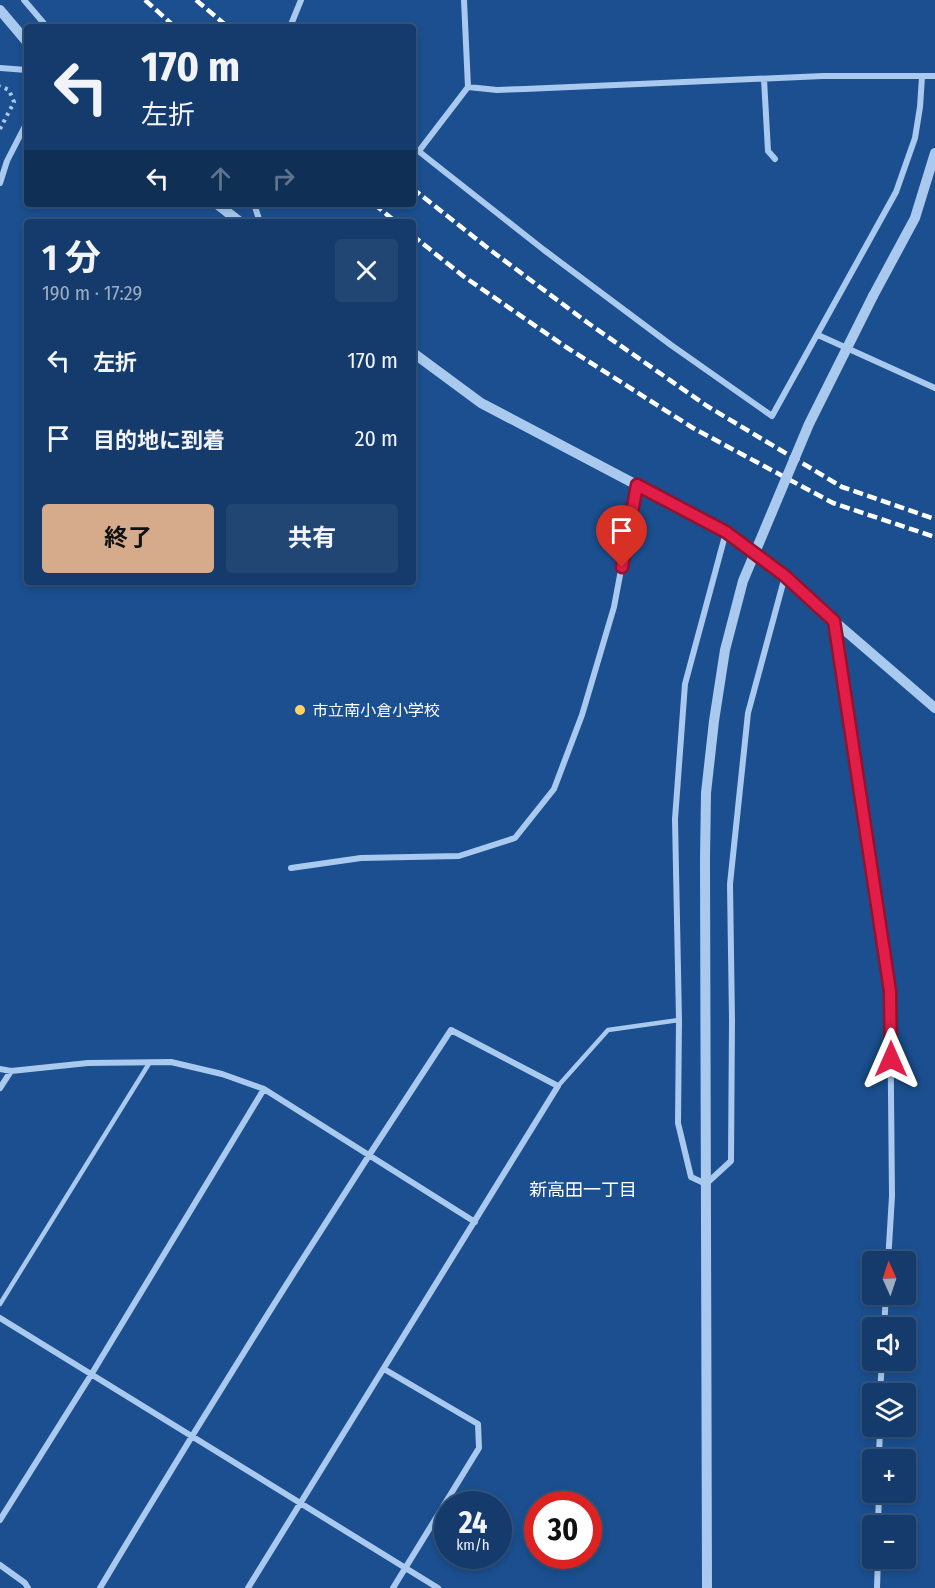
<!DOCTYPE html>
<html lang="ja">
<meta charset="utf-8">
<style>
body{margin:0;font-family:"Fira Sans Condensed","Noto Sans JP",sans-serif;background:#214673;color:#f1f3f6;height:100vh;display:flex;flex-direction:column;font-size:22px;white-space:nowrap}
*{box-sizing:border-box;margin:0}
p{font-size:20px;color:#9dadc1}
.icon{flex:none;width:33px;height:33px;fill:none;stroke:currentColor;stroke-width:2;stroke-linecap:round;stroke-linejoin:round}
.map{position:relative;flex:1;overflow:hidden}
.side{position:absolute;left:24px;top:219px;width:392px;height:366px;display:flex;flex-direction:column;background:#143b6b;border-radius:6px;box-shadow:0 3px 9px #0003,0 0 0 2px #33557e}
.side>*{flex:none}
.hud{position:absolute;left:24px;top:24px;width:392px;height:183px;border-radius:6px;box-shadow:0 3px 9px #0003,0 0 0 2px #33557e;background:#143b6b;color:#f1f3f6;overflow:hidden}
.needle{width:39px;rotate:357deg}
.buttons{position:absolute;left:862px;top:1251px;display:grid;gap:12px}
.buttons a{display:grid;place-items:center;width:54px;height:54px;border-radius:6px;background:#143b6b;box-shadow:0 3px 9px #0003,0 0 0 2px #33557e;font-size:30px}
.speed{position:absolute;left:434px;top:1491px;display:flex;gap:12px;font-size:30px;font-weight:700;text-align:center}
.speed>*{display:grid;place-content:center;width:78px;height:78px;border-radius:50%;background:#143b6b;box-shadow:0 3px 9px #0003,0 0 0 2px #33557e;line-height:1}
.speed small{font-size:15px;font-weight:400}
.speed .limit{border:9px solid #d22;background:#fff;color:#111}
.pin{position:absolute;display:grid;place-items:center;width:51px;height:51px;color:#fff;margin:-62px -26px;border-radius:50% 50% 50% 0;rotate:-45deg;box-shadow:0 0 6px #0007}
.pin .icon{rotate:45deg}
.me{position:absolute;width:66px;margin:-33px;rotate:0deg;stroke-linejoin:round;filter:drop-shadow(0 0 4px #0008)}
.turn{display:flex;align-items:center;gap:21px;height:126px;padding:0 18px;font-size:27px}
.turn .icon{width:78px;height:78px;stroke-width:2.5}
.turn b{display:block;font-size:42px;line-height:51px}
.lanes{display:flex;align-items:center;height:57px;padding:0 18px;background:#0003;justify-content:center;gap:30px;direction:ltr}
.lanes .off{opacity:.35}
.round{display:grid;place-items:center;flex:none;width:63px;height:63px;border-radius:6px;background:#214673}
.overview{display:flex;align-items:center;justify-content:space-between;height:102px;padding:0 18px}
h1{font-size:36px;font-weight:700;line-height:45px}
.action{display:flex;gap:12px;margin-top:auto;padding:12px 18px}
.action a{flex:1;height:69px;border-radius:6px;background:#d6ab8b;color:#111;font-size:24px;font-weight:700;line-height:69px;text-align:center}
.action a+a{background:#214673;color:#f1f3f6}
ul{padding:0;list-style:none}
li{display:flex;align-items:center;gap:18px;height:78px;padding:0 18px}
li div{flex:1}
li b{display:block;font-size:22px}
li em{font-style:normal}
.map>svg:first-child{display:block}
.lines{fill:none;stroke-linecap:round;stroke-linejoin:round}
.path{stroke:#a9c9ee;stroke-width:4;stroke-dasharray:3 4.5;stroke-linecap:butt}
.service{stroke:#a9c9ee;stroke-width:4.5}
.minor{stroke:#a9c9ee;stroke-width:6}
.tertiary{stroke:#a9c9ee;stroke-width:10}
.rail{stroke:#fff;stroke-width:4.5;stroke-dasharray:10 4.5;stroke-linecap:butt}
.tertiary-bridge{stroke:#a9c9ee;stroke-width:10}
.route-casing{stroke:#92132f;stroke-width:15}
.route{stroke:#e11d48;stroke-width:10}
.poi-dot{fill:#ffd166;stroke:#1b4f8f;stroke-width:2}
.labels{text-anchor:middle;stroke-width:5;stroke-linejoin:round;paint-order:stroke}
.poi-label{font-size:16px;fill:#fff;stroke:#1b4f8f;text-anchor:start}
.neighbourhood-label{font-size:18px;fill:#fff;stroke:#1b4f8f}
</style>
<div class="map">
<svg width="935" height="1588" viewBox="0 0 935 1588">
<rect width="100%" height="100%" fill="#1b4f8f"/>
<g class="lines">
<!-- path -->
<path class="path" d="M0,129L14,102L9,90L0,86"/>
<!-- service -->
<path class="service" d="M558,1086L608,1030L679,1020
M0,1304L150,1062"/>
<!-- minor -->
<path class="minor" d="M24,0L47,27
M290,27L301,0
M0,68L27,70
M764,79L768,151L775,159
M468,87L497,90L525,89L823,76H935
M412,146L544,250L671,345L772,416L896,192L915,138L920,107L922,77
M419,151L468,87L464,0
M0,183L7,161L27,122
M254,204L260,222
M818,335L935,388
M726,532L685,684L675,819L679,1020L678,1123L691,1177L706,1184L731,1161L732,1020L730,884L748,713L785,576
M834,621L890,991L892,1196L888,1262
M291,868L361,858L459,856L515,838L554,789L582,715L614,607L637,485
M0,1069L11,1071L88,1063L171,1062L222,1074L264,1089L475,1222
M0,1088L11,1071
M0,1318L438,1588
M884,1328L886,1294
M384,1369L478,1424L479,1448L393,1588
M880,1394L882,1360
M879,1460L880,1426
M0,1520L91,1375L264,1089
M878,1526L879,1492
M0,1565L25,1583L28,1588
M100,1588C213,1399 330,1213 451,1030L558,1086L248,1588
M877,1588L878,1558"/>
<!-- tertiary -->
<path class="tertiary" d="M0,10L27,42
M217,204L240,222
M873,296L915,218L935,153
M412,352L481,403L726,532L785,576L834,621L935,708
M706,793L705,859L707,1588"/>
<!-- rail -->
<path class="rail" d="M145,0L175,27
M196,0L228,27
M412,188L489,249L588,323L707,406L842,487L935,519
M374,204L396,222
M412,235L463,276L566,347L693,428L833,503L935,537"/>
<!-- tertiary-bridge -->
<path class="tertiary-bridge" d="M706,793L714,721L725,650L743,581L809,424L873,296"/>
</g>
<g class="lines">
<!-- route casing -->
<g class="route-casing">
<path id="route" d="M622,567L637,485L726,532L785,576L834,621L890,991L891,1059"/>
</g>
<!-- route -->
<use href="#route" class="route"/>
</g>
<!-- markers -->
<circle class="poi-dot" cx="300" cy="710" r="6"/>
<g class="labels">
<!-- poi labels -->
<g class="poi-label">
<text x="312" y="716">市立南小倉小学校</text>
</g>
<!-- neighbourhood labels -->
<g class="neighbourhood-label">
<text x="583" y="1196">新高田一丁目</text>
</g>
</g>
</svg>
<div class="buttons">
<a><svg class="needle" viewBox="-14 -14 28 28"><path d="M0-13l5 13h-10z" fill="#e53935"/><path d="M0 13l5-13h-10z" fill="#9dadc1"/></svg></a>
<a><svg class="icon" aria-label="sound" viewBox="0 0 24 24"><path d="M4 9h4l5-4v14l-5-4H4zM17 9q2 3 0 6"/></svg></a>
<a><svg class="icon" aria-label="layers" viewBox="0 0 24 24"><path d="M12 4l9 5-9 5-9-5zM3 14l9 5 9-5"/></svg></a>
<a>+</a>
<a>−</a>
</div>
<div class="speed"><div>24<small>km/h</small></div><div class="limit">30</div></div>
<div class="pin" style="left:622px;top:567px;background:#d93025"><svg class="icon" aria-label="arrive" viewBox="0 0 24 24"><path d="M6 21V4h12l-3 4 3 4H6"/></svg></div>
<svg class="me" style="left:891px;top:1059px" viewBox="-20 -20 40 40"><path d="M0-17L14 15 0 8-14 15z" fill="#e11d48" stroke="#fff" stroke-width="4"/></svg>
<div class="hud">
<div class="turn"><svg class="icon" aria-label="left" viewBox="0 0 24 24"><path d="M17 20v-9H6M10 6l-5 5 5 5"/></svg><div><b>170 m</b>左折</div></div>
<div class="lanes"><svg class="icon" aria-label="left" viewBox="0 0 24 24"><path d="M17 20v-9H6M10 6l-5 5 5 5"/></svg><svg class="icon off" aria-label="ahead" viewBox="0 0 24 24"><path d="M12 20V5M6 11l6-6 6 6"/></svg><svg class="icon off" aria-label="right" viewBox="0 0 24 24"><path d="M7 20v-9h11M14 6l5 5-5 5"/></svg></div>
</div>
<section class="side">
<div class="overview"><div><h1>1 分</h1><p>190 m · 17:29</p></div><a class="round"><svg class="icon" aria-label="close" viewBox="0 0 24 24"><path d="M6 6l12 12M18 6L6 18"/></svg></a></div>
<ul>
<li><svg class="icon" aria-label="left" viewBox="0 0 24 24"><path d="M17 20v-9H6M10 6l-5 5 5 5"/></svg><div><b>左折</b></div><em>170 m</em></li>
<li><svg class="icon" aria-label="arrive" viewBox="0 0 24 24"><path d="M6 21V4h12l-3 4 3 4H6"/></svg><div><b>目的地に到着</b></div><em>20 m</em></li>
</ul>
<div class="action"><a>終了</a><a>共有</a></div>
</section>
</div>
